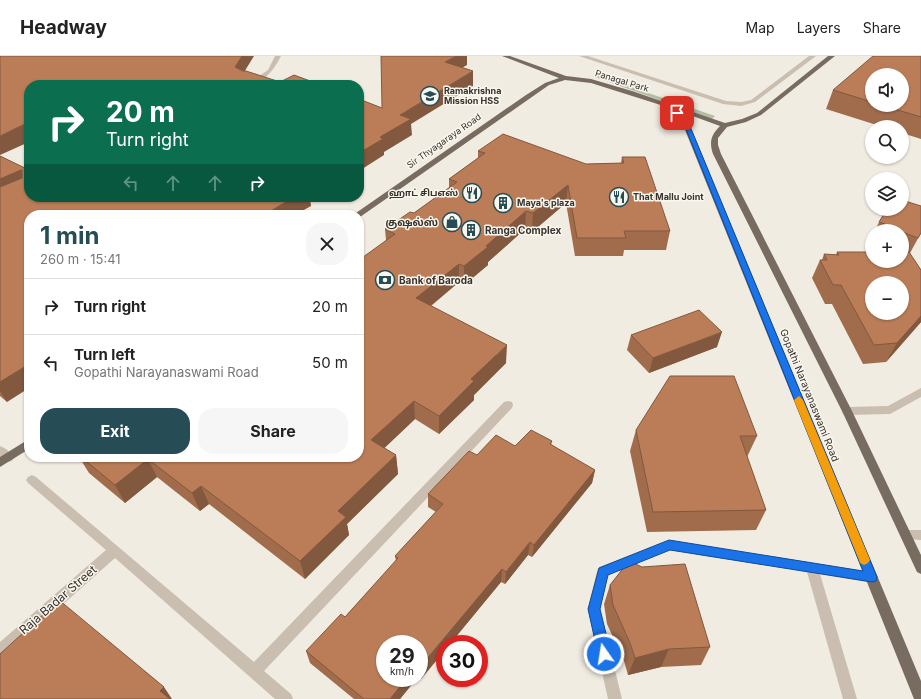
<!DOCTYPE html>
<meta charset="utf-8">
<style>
body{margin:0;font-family:Inter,"Noto Sans Tamil",sans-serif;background:#f6f6f6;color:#222;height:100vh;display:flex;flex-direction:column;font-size:15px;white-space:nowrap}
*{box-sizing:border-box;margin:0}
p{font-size:13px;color:#767676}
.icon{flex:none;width:22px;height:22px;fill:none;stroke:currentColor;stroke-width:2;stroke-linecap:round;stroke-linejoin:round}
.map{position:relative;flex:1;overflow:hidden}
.details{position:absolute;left:24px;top:154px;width:340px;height:252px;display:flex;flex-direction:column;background:#fff;border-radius:16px;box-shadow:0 1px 3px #0004}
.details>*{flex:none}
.banner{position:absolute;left:24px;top:24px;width:340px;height:122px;border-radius:16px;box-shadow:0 1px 3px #0004;background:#0b6e4f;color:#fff;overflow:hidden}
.controls{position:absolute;left:865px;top:12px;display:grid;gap:8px}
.controls a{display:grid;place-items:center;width:44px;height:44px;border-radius:50%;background:#fff;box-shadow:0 1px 3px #0004;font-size:20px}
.speed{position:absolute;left:376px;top:579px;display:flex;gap:8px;font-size:20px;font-weight:700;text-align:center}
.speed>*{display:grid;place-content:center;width:52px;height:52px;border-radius:50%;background:#fff;box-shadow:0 1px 3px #0004;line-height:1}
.speed small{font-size:10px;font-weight:400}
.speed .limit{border:6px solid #d22;background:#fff;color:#111}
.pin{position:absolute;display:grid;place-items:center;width:34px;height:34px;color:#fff;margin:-17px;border-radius:8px;box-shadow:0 2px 6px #0006}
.me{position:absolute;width:44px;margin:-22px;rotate:347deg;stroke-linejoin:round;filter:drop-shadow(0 0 3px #0008)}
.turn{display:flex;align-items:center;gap:14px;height:84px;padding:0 16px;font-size:18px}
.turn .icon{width:52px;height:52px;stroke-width:2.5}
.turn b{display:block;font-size:28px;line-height:34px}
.lanes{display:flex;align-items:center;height:38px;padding:0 16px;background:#0003;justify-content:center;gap:20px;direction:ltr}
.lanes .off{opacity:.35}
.round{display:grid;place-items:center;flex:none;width:42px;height:42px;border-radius:16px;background:#f6f6f6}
.overview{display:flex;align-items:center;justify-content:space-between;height:68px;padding:0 16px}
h1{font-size:24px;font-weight:700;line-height:30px;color:#264c56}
.button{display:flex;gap:8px;margin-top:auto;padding:8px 16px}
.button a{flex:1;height:46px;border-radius:16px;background:#264c56;color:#fff;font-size:16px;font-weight:700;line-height:46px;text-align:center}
.button a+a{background:#f6f6f6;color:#222}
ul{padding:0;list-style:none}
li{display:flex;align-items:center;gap:12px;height:56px;padding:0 16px;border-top:1px solid #e0e0e0}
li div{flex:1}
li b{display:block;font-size:15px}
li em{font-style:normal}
header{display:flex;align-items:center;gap:24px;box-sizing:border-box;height:56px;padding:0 20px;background:#fff;border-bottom:1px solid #e0e0e0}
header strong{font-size:19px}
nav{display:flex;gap:22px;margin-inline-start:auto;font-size:14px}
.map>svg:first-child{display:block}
.green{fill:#b2bfa3}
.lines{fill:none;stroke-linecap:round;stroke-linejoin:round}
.minor{fill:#c9beaf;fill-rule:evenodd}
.major{fill:#786b5f;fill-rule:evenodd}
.wall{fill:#a06c4c;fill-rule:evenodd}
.shaded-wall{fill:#82583e}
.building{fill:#ba7d58;stroke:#82583e;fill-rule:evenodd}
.route{fill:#1a73e8;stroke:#114b97}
.slow{fill:#f59e0b}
.labels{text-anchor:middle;stroke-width:3;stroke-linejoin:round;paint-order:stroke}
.far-street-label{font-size:9px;fill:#38322c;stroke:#f9f6ee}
.far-poi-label{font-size:9px;font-weight:bold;fill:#38322c;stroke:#f9f6ee;text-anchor:start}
.poi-label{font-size:10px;font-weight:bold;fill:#38322c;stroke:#f9f6ee;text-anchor:start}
.street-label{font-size:10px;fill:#38322c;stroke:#f9f6ee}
.near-street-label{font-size:12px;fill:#38322c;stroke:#f9f6ee}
</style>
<header>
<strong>Headway</strong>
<nav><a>Map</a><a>Layers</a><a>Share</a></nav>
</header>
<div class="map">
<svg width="921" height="643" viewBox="0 0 921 643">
<rect width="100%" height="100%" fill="#f1ece2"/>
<!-- green -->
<path class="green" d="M599,20L715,60L712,63L595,21Z"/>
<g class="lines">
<!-- minor -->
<path class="minor" d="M275,0H281C274,14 263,29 246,29L268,14Z
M579,0H588L726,45L741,46L751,44L809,0H816L755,46L741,50L723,48Z
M921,332V341L890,358L847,359L843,358L842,355L843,352L847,351L888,350Z
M508,345L512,346L513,349L512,352L264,615L291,638L293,643H275L115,502L5,600L0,602V586L106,494L28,427L26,424L28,421L32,419L36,421L254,606L504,346Z
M0,390C6,392 11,397 14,402L12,405C6,407 4,405 0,401Z
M906,474H921V484L902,483L900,479L902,475Z
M669,484L876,517L878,521L876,525L872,527L820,518L857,643H843L807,516L669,494L608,519L600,553L622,643H608L588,553L597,515L599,511Z"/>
<!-- major -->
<path class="major" d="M502,0H510L566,20L591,23L632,35L725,67L742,63L757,57L828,0H835L761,59L746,66L727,71L718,82V89L721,98L852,355L921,499V518L917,516L842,355L713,98C709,86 711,79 720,70L679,55L687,63L921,625V643H914L681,64L667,51L591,27L565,24L549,29L360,161L359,159H353L526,39L545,27L559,22Z
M29,383V393L0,411V401Z"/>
</g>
<!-- wall -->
<path class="wall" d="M921,0V83L902,77V71H883L826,53L833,34ZM872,19L902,49H872Z
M478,95L586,108L621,107L622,101L670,175L666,194H624L623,200H575L566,147L532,176L525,173L488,206V209L464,229L459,226L431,250L506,307L474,339V344L439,378L415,363L384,392L396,399L398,418L347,468L349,479L305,523L209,448L200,455L157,421L125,447L89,417L79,401H359L386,184L385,173L414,157L449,132V123L478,102Z
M0,100L29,114V141L310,145L311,150L29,159L7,346L0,340Z
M879,166L921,177L910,197L909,196L921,214V266L886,306L863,308L832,248H825L812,222L820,204H822L824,198L836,199L837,196H909L902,194V175H875Z
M631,279L717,291L649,317L627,294Z
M636,374L757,380L747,401L766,454L756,474L647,476L630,395Z
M552,385L551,389L595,414L592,427L532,501L528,499L505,528L501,526L421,623L419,621V588L385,622H417L400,643H354L310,607L306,595L345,561L396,505L395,500L436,456L428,451V438L477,399L515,390Z
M610,529L710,591L701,609L661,611L628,619L624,605L607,568L604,548Z"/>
<!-- shaded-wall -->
<path class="shaded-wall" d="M242,0H254L238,26L235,11Z
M456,0H467V9L446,21L445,6Z
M473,15V30L411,68L412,79L384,96V99L359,115V97L380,81L400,59Z
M29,66V86L0,99V80Z
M21,114L28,131L0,143V123Z
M568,129L566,147L532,176L533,157Z
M294,141H317L310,145L311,150L295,159H264Z
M526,155L525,173L488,206V209L464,229V210L486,190Z
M459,208V226L417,261L416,242Z
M921,260V266L886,306L897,287Z
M722,276L717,291L649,317L653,302Z
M507,289L506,307L474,339V344L439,378V360L471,323Z
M29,308V332L7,346L0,335V326Z
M414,345L415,363L374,402L371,384Z
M396,399L398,418L347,468L349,479L305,523L300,505L338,455Z
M148,403L157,421L125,447L115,429Z
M595,414L592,427L532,501L534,489Z
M201,430L209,448L200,455L192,437Z
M530,486L528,499L505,528L506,516Z
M502,513L501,526L450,588H445V594L421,623L420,611Z
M669,593L661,611L628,619L635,602Z
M407,622H417L400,643H390Z
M164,631L172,643H166L160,635Z"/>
<!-- building -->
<path class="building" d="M0,0H242L235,11L243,15H246L280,26L294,19L321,29H29V66L0,80Z
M381,0H456L445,6L473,15L400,59L411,63L380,81L383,83L359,97V43L382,52Z
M873,0H921V61L881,49H902V19H872V46L833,34Z
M503,78L586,108L624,107L622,101H645L670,175H624L626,182H577L568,129L533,157L526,155L486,190L488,191L464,210L459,208L416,242L507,289L471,323L474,325L439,360L414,345L371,384L396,399L338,455L346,461L300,505L201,430L192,437L148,403L115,429L81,401H359V204L395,178L385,173L410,156L414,157L457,126L449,123L485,97L478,95Z
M0,100L29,114V141H294L264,159H29V308L0,326V131L22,122V114H21L0,123Z
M902,144L921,150V177L918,182L902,176V175H898L884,170L885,168L879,166L887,153H902Z
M837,196H872V205H902V196H909L921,214V260L897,287L874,289L841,229H833L820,204H827L824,198L839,199ZM872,227H902V257H872Z
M699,254L722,276L653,302L631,279Z
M670,320H734L757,380H740L766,454L653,456L636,374Z
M531,374L552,385L550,388L595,414L534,489L530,486L506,516L502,513L420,611H419V588H385V622H407L390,643H364L306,595L341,558L345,561L398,502L395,500L443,448L428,438L469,395L477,399L496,379L515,390Z
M629,505L642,511L685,508L710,591L669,593L635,602L630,587L613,549L610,529Z
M59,544L164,631L160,635L170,643H0V598Z"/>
<!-- route -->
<path class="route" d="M675,55H679L687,63L877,521L876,525L872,526L670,494L608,519L600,553L611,598L609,602L604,604L600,602L598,598L588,553L599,512L669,484L863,515L682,63L675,58Z"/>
<!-- slow -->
<path class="slow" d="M799,340L803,344L870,504L868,507L864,509L860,507L859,504L794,344Z"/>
<!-- icons -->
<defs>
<g id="school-ring" transform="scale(1)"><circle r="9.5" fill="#f9f6ee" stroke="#264c56" stroke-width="1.5"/><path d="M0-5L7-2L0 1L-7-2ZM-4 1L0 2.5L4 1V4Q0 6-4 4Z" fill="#264c56"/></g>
<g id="restaurant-ring" transform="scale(1)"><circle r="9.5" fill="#f9f6ee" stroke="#264c56" stroke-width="1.5"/><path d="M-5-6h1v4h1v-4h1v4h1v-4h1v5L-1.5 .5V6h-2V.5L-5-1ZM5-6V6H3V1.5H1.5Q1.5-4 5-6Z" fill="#264c56"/></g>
<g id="building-ring" transform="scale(1)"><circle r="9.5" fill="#f9f6ee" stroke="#264c56" stroke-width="1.5"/><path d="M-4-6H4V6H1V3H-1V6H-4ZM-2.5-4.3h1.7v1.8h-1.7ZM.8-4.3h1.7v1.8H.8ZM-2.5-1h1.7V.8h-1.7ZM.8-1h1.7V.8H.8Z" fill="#264c56"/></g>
<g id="shop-ring" transform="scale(1)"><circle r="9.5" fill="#f9f6ee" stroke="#264c56" stroke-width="1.5"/><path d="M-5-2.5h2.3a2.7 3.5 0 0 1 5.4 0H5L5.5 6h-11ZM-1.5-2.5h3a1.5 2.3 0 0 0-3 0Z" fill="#264c56"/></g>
<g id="bank-ring" transform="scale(1)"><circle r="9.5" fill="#f9f6ee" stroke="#264c56" stroke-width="1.5"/><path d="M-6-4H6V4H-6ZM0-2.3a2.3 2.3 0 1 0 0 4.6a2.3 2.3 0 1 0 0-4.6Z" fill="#264c56"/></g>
</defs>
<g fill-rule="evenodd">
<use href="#school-ring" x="430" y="40"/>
<use href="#restaurant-ring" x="472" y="137"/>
<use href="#restaurant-ring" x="619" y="141"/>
<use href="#building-ring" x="503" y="147"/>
<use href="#shop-ring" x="452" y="166"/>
<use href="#building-ring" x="471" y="174"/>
<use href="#bank-ring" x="385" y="224"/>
</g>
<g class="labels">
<!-- far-street labels -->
<g class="far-street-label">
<text transform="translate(622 25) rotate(17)" y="3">Panagal Park</text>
<text transform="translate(444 85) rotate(-35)" y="3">Sir Thyagaraya Road</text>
</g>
<!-- far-poi labels -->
<g class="far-poi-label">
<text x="444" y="38">Ramakrishna<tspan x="444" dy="10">Mission HSS</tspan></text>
<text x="458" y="140" text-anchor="end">ஹாட் சிபஎஸ்</text>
<text x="633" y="144">That Mallu Joint</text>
<text x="517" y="150">Maya's plaza</text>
</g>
<!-- poi labels -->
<g class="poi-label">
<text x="438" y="170" text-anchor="end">குஷல்ஸ்</text>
<text x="485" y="178">Ranga Complex</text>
<text x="399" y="228">Bank of Baroda</text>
</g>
<!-- street labels -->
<g class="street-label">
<text transform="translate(810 339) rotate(68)" y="4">Gopathi Narayanaswami Road</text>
</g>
<!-- near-street labels -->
<g class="near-street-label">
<text transform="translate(58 544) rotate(-41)" y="4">Raja Badar Street</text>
</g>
</g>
</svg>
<div class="controls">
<a><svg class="icon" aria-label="sound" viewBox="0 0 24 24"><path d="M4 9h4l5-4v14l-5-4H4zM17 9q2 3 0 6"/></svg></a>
<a><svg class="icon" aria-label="search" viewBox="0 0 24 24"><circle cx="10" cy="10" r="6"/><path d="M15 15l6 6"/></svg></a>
<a><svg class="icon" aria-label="layers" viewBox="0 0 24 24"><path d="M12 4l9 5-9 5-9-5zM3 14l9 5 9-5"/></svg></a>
<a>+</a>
<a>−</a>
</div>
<div class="speed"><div>29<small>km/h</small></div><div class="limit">30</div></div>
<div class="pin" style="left:677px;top:57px;background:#d93025"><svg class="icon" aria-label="arrive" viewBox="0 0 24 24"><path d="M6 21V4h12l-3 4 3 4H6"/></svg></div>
<svg class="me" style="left:604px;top:598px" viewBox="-20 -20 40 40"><circle r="17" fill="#1a73e8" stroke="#fff" stroke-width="3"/><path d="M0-11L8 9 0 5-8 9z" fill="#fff"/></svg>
<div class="banner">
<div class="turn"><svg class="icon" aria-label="right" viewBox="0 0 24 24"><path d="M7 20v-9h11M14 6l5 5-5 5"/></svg><div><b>20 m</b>Turn right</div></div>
<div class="lanes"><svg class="icon off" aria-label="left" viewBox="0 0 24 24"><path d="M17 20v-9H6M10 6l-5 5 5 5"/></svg><svg class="icon off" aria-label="ahead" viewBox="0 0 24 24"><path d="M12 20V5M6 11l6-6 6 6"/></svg><svg class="icon off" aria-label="ahead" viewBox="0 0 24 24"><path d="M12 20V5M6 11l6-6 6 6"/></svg><svg class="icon" aria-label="right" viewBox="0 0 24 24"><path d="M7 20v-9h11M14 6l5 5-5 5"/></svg></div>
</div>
<section class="details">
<div class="overview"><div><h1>1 min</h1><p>260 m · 15:41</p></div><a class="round"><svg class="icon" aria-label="close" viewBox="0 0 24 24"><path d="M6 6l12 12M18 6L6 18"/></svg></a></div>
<ul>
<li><svg class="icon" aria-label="right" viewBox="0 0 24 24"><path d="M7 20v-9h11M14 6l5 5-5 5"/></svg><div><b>Turn right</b></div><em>20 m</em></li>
<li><svg class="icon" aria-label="left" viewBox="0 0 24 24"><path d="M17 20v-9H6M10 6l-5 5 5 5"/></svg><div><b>Turn left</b><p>Gopathi Narayanaswami Road</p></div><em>50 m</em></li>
</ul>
<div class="button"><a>Exit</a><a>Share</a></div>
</section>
</div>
